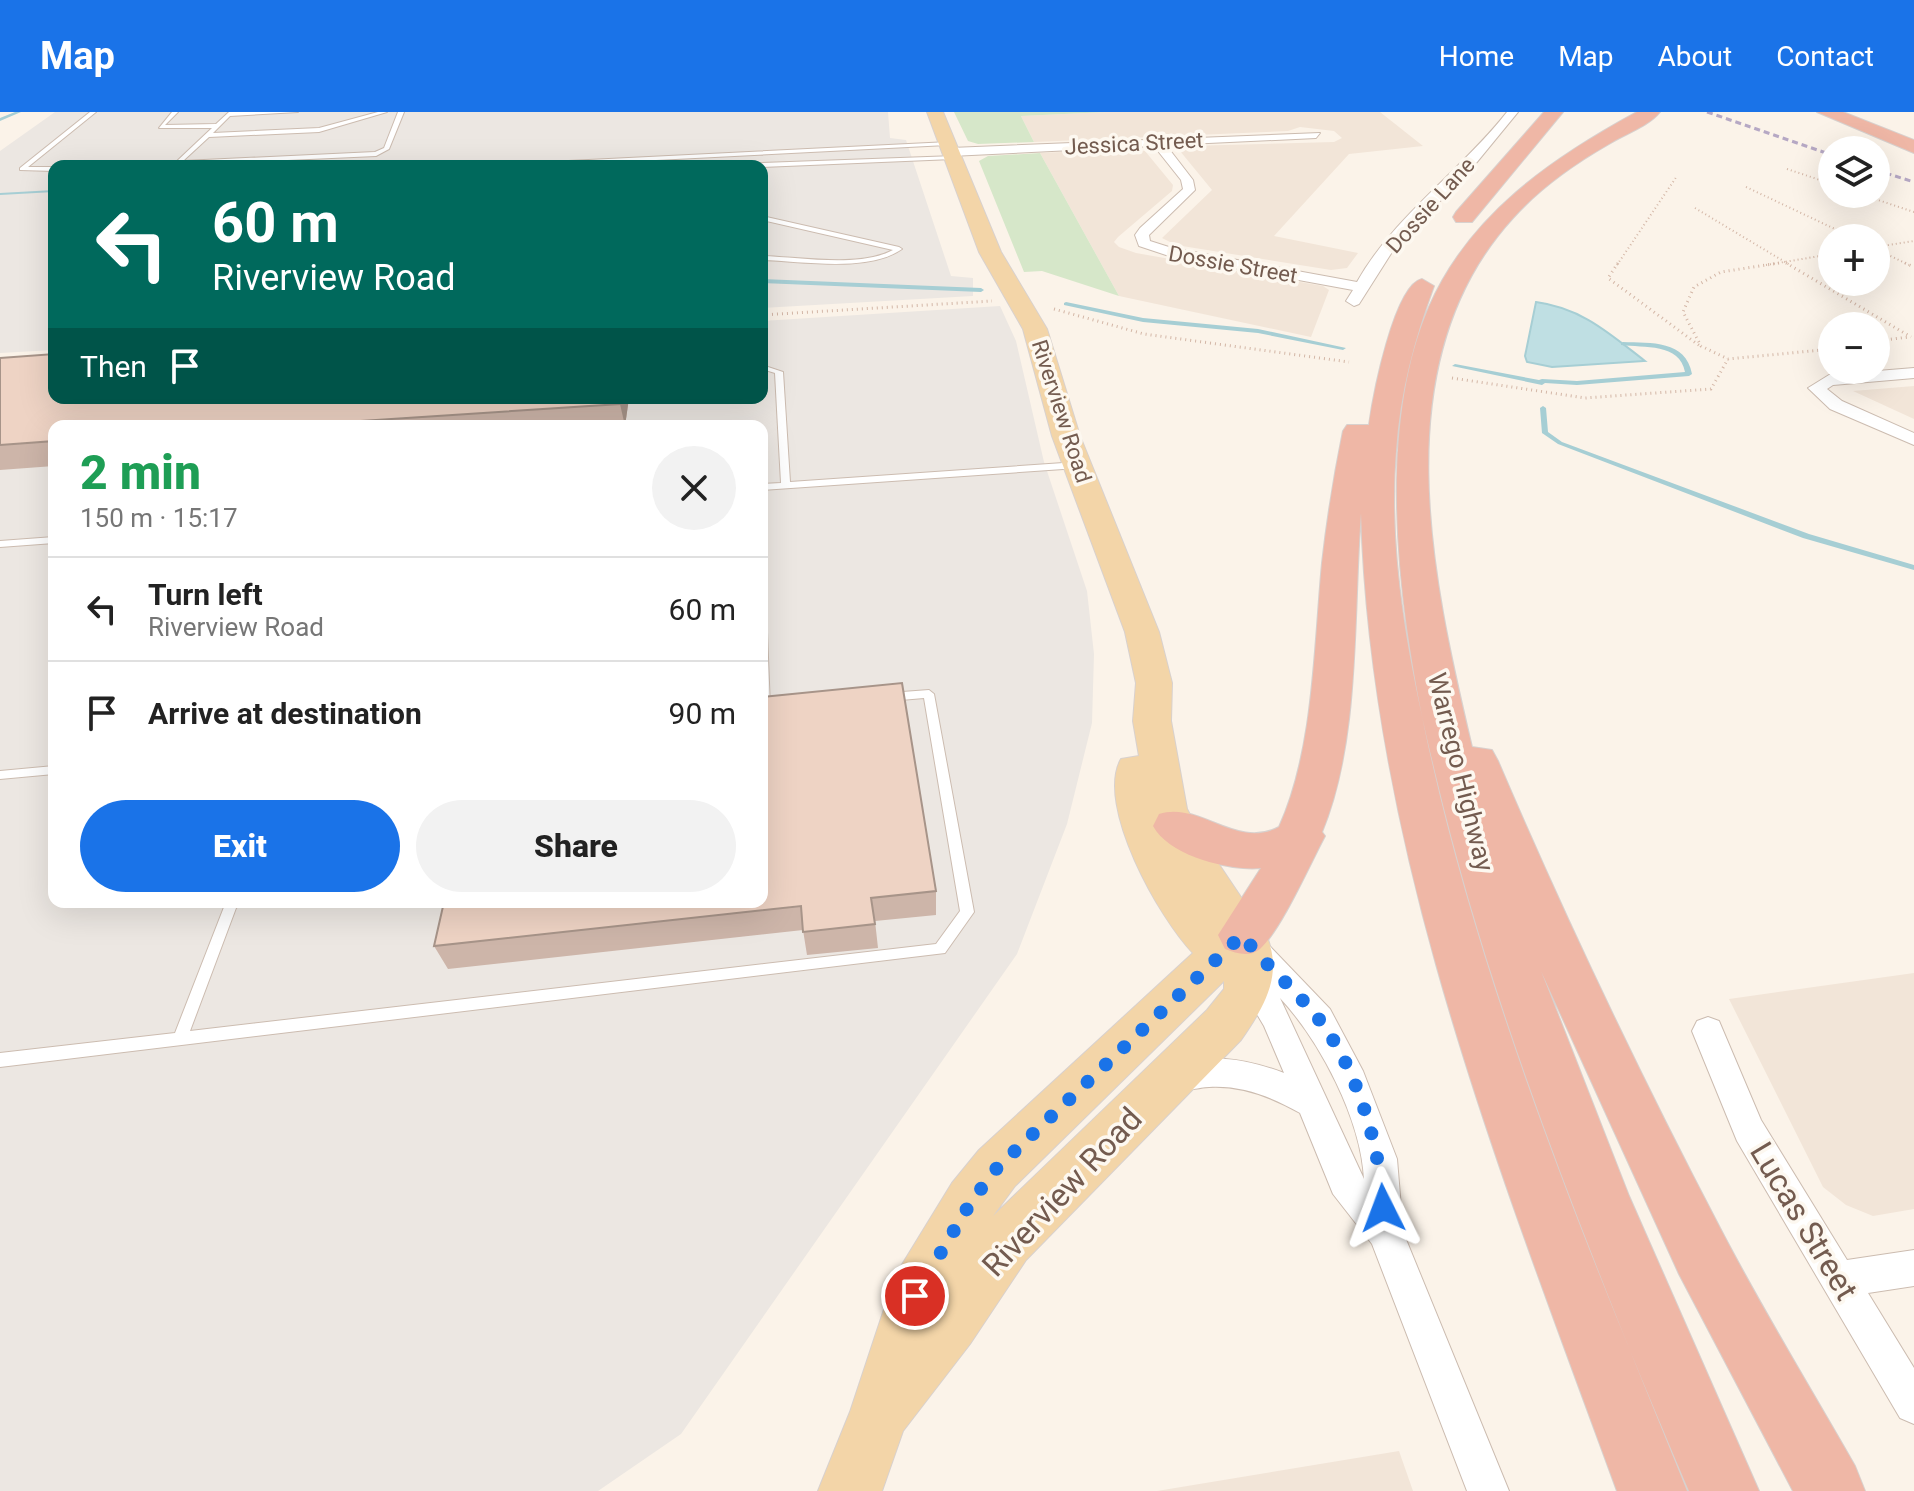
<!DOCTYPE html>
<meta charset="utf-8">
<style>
body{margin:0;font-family:Roboto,sans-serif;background:#f2f2f2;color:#222;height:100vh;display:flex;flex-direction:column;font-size:30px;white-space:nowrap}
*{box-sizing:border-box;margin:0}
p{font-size:26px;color:#767676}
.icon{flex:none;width:44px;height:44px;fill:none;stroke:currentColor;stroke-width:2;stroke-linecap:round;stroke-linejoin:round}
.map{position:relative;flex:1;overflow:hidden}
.side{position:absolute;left:48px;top:308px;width:720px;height:488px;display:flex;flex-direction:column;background:#fff;border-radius:16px;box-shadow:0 8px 32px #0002}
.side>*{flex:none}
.top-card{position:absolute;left:48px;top:48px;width:720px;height:244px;border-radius:16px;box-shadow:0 8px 32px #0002;background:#00695c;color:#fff;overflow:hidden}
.controls{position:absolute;left:1818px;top:24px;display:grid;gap:16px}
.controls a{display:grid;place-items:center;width:72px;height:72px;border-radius:50%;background:#fff;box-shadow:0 8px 32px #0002;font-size:40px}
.pin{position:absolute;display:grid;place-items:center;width:68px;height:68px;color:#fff;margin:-34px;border:4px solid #fff;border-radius:50%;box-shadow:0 2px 8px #0007}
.me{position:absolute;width:88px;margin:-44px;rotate:357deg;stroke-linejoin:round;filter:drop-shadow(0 0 6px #0008)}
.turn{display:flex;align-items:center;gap:28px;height:168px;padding:0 32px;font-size:36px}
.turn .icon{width:104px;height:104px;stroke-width:2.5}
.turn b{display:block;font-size:56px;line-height:68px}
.then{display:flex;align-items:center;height:76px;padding:0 32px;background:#0003;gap:16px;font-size:30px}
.round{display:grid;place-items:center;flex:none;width:84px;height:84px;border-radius:42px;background:#f2f2f2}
.head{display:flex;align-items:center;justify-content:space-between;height:136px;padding:0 32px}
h1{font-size:48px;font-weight:800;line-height:60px;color:#1e9e55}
.action{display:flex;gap:16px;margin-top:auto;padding:16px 32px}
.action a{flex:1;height:92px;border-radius:48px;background:#1a73e8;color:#fff;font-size:32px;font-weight:800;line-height:92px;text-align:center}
.action a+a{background:#f2f2f2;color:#222}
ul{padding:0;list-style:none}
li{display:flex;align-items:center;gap:24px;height:104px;padding:0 32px;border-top:2px solid #e0e0e0}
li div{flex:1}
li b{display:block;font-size:30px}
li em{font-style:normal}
header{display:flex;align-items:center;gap:48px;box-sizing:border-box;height:112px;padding:0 40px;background:#1a73e8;color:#fff}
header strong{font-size:38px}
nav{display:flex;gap:44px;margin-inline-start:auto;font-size:28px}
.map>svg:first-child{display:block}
.residential{fill:#f2e5d8}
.industrial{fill:#ece7e2;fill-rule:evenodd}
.green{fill:#d6e7c9}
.water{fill:#bfdfe3;stroke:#a6ced4;stroke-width:2}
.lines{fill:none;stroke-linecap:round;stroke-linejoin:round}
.stream{fill:#a6ced4;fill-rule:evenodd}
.service-casing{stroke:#ccbcb0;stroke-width:2}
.minor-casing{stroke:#ccbcb0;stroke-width:2}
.primary-casing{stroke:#d8d1ce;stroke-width:2}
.motorway-casing{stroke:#d8d1ce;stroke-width:2}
.path-far1{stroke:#d3b6a6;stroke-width:2;stroke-dasharray:1 3;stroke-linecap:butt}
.path{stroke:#d3b6a6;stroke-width:3;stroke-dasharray:1 4;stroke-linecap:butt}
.service{fill:#fff;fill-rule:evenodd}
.minor{fill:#fff;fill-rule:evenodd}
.primary{fill:#f3d5a8;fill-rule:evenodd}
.motorway{fill:#efb7a6;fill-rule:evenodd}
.rail{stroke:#b6a8c4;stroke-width:3;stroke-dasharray:6 4;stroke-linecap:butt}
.wall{fill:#cdb5a9}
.shaded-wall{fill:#a79489}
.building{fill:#eed3c4;stroke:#a79489;stroke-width:2}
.route{stroke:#1a73e8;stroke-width:14;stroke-dasharray:0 25.2}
.labels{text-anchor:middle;stroke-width:7;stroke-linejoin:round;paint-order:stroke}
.far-street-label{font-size:22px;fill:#735b4f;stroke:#fdf8f0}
.street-label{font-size:26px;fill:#735b4f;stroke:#fdf8f0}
.near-street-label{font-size:32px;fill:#735b4f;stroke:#fdf8f0}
</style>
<header>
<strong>Map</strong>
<nav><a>Home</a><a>Map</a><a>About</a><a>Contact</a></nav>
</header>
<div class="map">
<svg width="1914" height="1379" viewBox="0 0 1914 1379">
<rect width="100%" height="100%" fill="#fbf3e9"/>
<!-- residential -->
<path class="residential" d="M1107,0H1380L1423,34L1349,42L1274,124L1358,141L1347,156L1331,158L1176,133L1162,126L1212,78L1180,39L1187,34L1334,30L1342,26L1334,19L1300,15L1288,19L1034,30L1021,4Z
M1129,37L1145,39L1173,73L1172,79L1118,125L1114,130L1119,135L1136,141L1323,174L1329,178L1311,225L1119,184L1040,41Z
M1914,274V307L1853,279Z
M1914,861V1097L1873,1104L1846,1093L1823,1075L1729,887Z
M1399,1339L1413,1379H1157Z"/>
<!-- industrial -->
<path class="industrial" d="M55,0H888L890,26L906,28L951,164L973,166V184L762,196V54H54V238L0,241V39Z
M1000,194L1016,229L1044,350L1087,479L1094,542L1092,611L1067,712L1017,842L681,1322L598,1379H0V255L54,286H762V209ZM54,314H762V790H54Z"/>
<!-- green -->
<path class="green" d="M954,0H1107L1021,4L1034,30L978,32L968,29Z
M1040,41L1119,184L1042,159L1024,160L979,49L988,44Z"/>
<!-- water -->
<path class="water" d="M1536,190C1582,196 1610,222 1645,249L1552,255L1527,250L1525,244Z"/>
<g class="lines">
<!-- stream -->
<path class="stream" d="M15,0H21L0,9V6Z
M54,78V80L0,83V81Z
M762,167L981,176L984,178L981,180L762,171Z
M1066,190L1143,206L1258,217L1346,236L1343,238L1258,221L1143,210L1064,193V191Z
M1623,230C1651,231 1686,228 1692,262L1689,264L1577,273L1545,271L1542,273L1452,254L1455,252L1539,268L1542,267L1577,269L1685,260C1680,231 1644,236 1621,233V231Z
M1543,294L1546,296L1548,320L1562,330L1809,422L1914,453V458L1803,426L1558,332L1542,321L1540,296Z"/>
<!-- service casing -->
<g class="service-casing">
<path id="service" d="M90,0H96L28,55H54V59L20,58V56Z
M172,0H178L165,13L216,12L229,0H298L230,4L213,21L319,16L378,0H387L319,20L209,25L183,49L375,40L384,36L398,0H404L389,37L376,44L157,54H118L176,50L212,16H159Z
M949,30L947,33L538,54H503L506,52Z
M955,44L953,47L762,55L732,54L735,52Z
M762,104L899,135L902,137C868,161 802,149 762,148V144C800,145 859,156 893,138L762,108Z
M762,253L783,260L790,370L1078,350L1082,353L1078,356L762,378V372L781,371L775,261L762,257Z
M54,425V431L0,435V429Z
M762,517L767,520L770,596L764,600L762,599Z
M929,578L934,582L974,800L945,841L0,955V941L175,921L226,790H242L236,796L190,919L936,832L960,799L924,586L889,589L884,585L889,581Z
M54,654V662L0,667V659Z"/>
</g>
<!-- minor casing -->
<g class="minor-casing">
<path id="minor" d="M1507,0H1518L1477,50L1392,140L1359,192L1354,194L1346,189L1353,178L1169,144L1139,134L1135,123L1140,116L1183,77L1181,68L1154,34L951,44L945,40L951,36L1320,21L1316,26L1166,33L1193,68L1195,78L1149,123L1150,129L1172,136L1357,170C1394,104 1461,59 1507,0Z
M1914,256V266L1833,273L1827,277L1842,289L1914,321V333L1830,297L1808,276L1829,263Z
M1249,820L1259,823L1330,897L1363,959L1397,1047L1403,1120L1509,1379H1467L1372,1132L1333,1082L1300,1001C1272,985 1242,973 1209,975C1193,976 1181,982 1166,976L1161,966L1166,956C1206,940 1244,946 1284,961L1264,914L1236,867L1240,858L1251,854L1234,832L1239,823ZM1280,886C1320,929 1361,1007 1364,1067Z
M1708,905L1719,909L1761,1008L1847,1148L1914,1138V1174L1868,1181L1914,1256V1312L1900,1306L1737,1029L1692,919L1697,909Z"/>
</g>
<!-- primary casing -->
<g class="primary-casing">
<path id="primary" d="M927,0H943L1001,140L1047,217L1080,324L1159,520L1172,571L1171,609L1187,697L1206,733L1265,821C1285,861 1264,895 1241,928L1026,1148L970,1232L903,1319L882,1379H818L850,1300L895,1164L952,1071L979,1038L1193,841C1160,807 1095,693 1121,647L1139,644L1133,609L1136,571L1125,520L1052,324L1023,217L979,140ZM1224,869V877L1207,898L993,1104L1015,1074Z"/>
</g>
<!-- motorway casing -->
<g class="motorway-casing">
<path id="motorway" d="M1544,0H1563L1472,110H1456L1453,105L1456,100Z
M1637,0H1660C1649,14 1625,22 1609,32C1574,52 1540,76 1513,106C1382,249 1432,466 1472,635L1492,638L1498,649C1566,808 1640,963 1720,1116C1762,1197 1810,1275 1855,1354L1865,1379H1793L1679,1162L1541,859L1629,1084L1759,1379H1689C1572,1102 1305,482 1429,195C1469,103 1552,46 1637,0Z
M1817,0H1843L1914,28V41Z
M1422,167L1434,174C1414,228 1400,281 1396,339C1387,448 1411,560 1436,664C1495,911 1592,1145 1687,1379H1617C1502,1064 1371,741 1361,401C1353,502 1361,626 1322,720L1325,724C1311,750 1281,818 1260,837C1249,846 1236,841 1225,837L1218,823L1261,756C1229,759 1169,744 1153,714L1159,702C1200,689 1236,738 1279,715C1314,638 1314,535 1322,451C1327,407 1334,363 1343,319L1347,313H1369C1373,284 1394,173 1422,167Z"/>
</g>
<!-- path-far1 -->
<path class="path-far1" d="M1787,57L1832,72
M1746,75L1854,126
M1860,82L1914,100
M1695,96L1790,153
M1876,135L1914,129
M1876,137L1909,153
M1617,153L1677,64
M1766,153L1832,142"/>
<!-- path -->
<path class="path" d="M1618,151L1608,166L1700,234
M1779,151L1721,160L1694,175L1683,200L1701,234L1728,247L1832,237
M1786,151L1911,225
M1905,151L1914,155
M1054,197L1144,222L1349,250
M762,203L992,189
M1876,229L1909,225
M1452,266L1585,286L1711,277L1728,247"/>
<!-- service -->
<use href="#service" class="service"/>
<!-- minor -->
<use href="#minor" class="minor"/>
<!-- primary -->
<use href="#primary" class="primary"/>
<!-- motorway -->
<use href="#motorway" class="motorway"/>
<!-- rail -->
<path class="rail" d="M1707,0L1832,43
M1876,58L1914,70"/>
</g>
<!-- wall -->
<path class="wall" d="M0,246L54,286H629L625,314H54V354L0,358Z
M936,779V803L875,809L878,836L807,843L803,818L448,857L434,834Z"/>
<!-- shaded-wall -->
<path class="shaded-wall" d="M620,286H629L625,314L620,292Z"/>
<!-- building -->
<path class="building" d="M54,242V286H620V292L284,314H54V329L0,333V246Z
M902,571L936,779L871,786L875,812L803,820L801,794L434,834L444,790H762V585Z"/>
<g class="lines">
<!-- route -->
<path class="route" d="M915,1184L971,1090L997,1056L1242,823C1264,852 1294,876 1317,905C1356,953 1381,1036 1383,1096"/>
</g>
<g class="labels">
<!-- far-street labels -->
<g class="far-street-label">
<text transform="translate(1134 31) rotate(-3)" y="8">Jessica Street</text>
<text transform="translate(1430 93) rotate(-48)" y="8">Dossie Lane</text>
<text transform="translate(1233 152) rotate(10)" y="8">Dossie Street</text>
<text transform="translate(1062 299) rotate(72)" y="8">Riverview Road</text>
</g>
<!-- street labels -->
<g class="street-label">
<text transform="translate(1461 660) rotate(76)" y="9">Warrego Highway</text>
</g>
<!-- near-street labels -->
<g class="near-street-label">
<text transform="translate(1062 1080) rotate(-47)" y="11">Riverview Road</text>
<text transform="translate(1804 1109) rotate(59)" y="11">Lucas Street</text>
</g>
</g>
</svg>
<div class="controls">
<a><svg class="icon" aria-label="layers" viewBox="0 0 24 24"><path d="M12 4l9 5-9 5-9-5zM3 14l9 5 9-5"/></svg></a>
<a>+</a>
<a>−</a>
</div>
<div class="pin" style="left:915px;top:1184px;background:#d93025"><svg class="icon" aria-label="arrive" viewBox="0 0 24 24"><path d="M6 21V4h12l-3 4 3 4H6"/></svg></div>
<svg class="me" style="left:1383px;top:1096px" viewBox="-20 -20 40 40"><path d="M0-17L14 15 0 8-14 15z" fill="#1a73e8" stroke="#fff" stroke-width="4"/></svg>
<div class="top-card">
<div class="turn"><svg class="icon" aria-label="left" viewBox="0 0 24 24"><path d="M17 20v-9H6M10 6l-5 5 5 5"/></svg><div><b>60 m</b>Riverview Road</div></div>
<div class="then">Then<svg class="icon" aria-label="arrive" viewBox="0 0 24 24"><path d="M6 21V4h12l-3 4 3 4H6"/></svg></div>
</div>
<section class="side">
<div class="head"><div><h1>2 min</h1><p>150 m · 15:17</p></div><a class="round"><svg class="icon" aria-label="close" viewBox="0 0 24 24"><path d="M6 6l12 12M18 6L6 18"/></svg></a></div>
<ul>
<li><svg class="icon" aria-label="left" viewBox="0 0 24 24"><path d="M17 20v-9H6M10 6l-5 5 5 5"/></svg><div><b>Turn left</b><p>Riverview Road</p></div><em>60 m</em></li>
<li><svg class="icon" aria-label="arrive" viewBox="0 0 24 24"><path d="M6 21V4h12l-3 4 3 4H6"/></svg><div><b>Arrive at destination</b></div><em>90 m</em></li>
</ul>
<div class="action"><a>Exit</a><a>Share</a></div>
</section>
</div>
